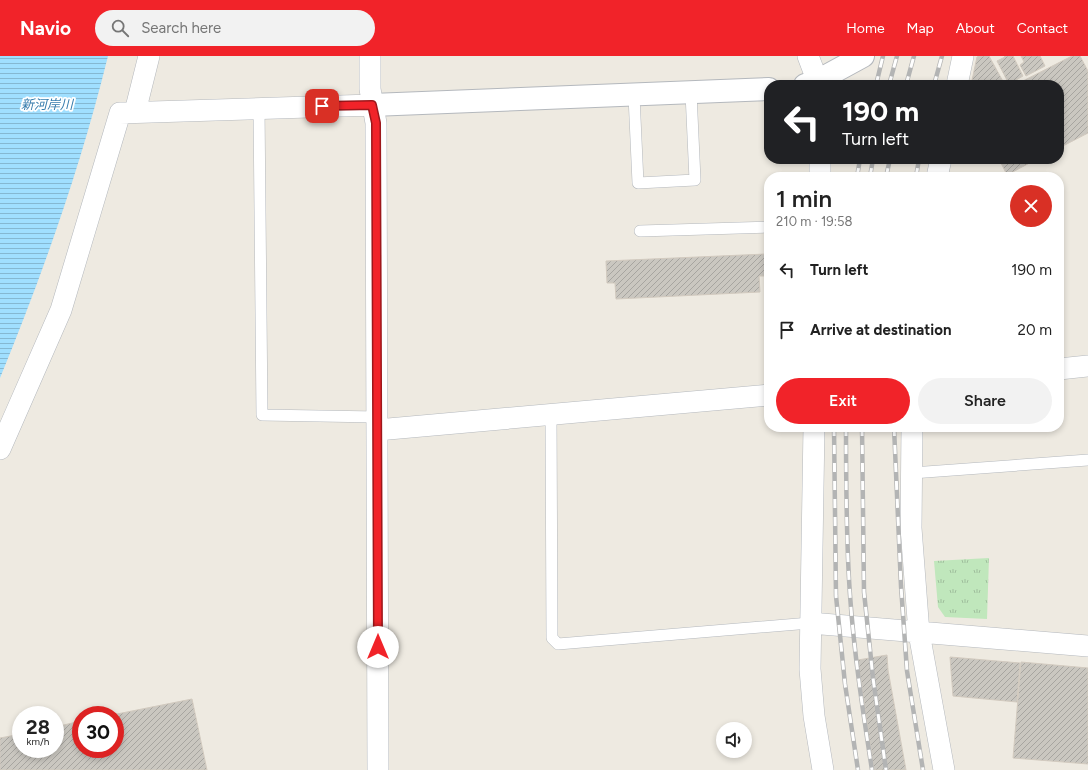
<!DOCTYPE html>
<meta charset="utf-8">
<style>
body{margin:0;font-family:Figtree,"Noto Sans JP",sans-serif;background:#f2f2f2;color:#222;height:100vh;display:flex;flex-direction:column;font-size:15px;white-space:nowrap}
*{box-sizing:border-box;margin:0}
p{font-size:13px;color:#767676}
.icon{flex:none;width:22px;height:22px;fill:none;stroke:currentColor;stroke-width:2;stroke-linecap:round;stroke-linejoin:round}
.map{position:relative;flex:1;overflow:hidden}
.details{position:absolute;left:764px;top:116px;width:300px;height:260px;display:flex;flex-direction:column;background:#fff;border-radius:16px;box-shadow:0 2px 6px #0003}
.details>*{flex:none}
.top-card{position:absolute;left:764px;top:24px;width:300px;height:84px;border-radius:16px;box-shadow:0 2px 6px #0003;background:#202124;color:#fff;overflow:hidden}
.buttons{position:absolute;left:716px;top:666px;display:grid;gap:8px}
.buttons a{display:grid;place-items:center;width:36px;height:36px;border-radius:50%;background:#fff;box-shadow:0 2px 6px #0003;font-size:20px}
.speed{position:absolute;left:12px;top:650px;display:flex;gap:8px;font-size:20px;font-weight:700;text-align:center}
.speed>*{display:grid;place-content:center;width:52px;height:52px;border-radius:50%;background:#fff;box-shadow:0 2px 6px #0003;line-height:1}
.speed small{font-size:10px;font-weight:400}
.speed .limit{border:6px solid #d22;background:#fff;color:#111}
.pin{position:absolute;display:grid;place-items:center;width:34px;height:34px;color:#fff;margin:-17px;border-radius:8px;box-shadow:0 2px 6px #0006}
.me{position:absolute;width:44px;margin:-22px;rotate:0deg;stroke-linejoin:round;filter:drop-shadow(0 0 3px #0008)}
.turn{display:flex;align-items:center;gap:14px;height:84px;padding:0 12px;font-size:18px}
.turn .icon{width:52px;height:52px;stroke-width:2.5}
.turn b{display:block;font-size:28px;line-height:34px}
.round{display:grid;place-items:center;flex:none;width:42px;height:42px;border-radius:21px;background:#f2f2f2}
.overview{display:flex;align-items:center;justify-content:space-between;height:68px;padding:0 12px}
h1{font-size:24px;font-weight:600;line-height:30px}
.primary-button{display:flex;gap:8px;margin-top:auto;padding:8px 12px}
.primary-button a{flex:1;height:46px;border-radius:24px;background:#f12329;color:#fff;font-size:16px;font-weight:600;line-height:46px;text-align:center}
.primary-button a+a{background:#f2f2f2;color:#222}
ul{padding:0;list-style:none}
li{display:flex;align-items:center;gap:12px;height:60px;padding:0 12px}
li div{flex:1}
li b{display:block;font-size:15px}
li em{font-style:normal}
header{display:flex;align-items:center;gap:24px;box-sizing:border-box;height:56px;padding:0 20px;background:#f12329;color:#fff}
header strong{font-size:19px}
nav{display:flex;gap:22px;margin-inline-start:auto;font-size:14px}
.search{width:280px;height:36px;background:#f2f2f2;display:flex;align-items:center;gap:10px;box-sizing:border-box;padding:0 14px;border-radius:22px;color:#767676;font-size:15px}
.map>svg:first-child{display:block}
.park{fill:url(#park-tufts)}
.water{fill:url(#water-rules)}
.building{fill:url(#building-hatch);stroke:#d2cabf}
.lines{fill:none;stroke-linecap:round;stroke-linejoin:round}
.service-casing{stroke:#b4b8bd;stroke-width:12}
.minor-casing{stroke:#b4b8bd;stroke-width:22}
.tertiary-casing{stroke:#b4b8bd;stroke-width:24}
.service{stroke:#fff;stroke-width:11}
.minor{stroke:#fff;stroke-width:21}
.tertiary{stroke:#fff;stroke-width:22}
.rail-casing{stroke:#b3b4b4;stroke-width:4.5}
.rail{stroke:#fff;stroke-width:3;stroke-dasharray:9;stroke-linecap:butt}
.route-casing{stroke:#9d171b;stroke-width:10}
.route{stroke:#f12329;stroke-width:7}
.labels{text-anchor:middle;stroke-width:3.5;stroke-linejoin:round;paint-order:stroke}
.water-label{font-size:13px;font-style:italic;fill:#367cad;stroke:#fff}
</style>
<header>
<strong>Navio</strong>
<div class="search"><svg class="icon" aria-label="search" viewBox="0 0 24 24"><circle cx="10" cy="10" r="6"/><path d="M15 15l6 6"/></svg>Search here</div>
<nav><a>Home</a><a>Map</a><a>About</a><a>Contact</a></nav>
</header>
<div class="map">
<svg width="1088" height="714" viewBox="0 0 1088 714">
<defs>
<pattern id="park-tufts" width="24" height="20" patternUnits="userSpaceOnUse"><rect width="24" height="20" fill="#c0e7bc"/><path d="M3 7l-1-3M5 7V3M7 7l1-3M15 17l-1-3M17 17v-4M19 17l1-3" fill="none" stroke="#9fbe9c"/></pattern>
<pattern id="water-rules" width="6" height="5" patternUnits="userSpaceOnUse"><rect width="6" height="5" fill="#a0dfff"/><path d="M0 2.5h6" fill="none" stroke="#85b8d2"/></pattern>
<pattern id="building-hatch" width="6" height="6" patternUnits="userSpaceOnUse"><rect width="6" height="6" fill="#cac7c0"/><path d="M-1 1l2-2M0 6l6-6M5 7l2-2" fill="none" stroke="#a7a5a0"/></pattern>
</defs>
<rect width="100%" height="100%" fill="#eeeae1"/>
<!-- park -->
<path class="park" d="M989,502L987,563L945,561L938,551L934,505Z"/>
<!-- water -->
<path class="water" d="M0,0H108C81,110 43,217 0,322Z"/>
<!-- building -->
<path class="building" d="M980,0H989L1005,29H971L977,1Z
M1004,0H1013L1023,20L1009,28L997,5L1005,1Z
M1021,0H1040L1045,10L1026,20L1020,9L1024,6Z
M1072,0H1080L1088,15V77L1059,92V29H1015Z
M999,103H1037L1007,119Z
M766,198L767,220H759L760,236L616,243L615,227H607L606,205Z
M887,599L888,614L906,714H874L858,604Z
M950,601L1020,607L1017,646L953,640Z
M1021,606L1088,612V708L1013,702Z
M192,643L207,714H0V682L21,678V693H55V671L81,665V693H115V659H112Z"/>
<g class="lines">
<!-- service casing -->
<g class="service-casing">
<path id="service" d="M634,40L638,127L695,124L691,37
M259,52L262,359L377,361
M640,175L769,171
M551,358L552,582L558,588L810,567
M912,417L1088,404"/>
</g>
<!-- minor casing -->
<g class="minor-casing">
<path id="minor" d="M370,0V33L376,67L378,714
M808,0L819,29
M957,29L963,0
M135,56L149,0
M820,121V103
M937,121L941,103
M1059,313L1088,310
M814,371L810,613L814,660L823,714
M912,371L911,472L919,577L944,714
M377,374L769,339
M0,393L61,254L120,57L372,49
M810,567L1088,590"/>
</g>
<!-- tertiary casing -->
<g class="tertiary-casing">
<path id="tertiary" d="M805,29L819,24L863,0
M372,49L769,33"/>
</g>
<!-- service -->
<use href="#service" class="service"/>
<!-- minor -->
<use href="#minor" class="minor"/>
<!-- tertiary -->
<use href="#tertiary" class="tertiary"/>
<!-- rail casing -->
<g class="rail-casing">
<path id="rail" d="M876,29L883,0
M889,29L897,0
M906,29L914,0
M934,29L942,0
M857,121L860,103
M870,121L873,103
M886,121L890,103
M916,121L919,103
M834,371L836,540L845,628L858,714
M846,371C846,427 846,483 850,539C854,597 863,656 872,714
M862,371L864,536L873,622L886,714
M894,371L901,530L907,615L923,714"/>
</g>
<!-- rail -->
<use href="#rail" class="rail"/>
</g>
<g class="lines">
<!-- route casing -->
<g class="route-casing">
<path id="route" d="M322,50L372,49L376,67L378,591"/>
</g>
<!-- route -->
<use href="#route" class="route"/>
</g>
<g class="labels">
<!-- water labels -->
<g class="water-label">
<text x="47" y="53">新河岸川</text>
</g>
</g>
</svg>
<div class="buttons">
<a><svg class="icon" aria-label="sound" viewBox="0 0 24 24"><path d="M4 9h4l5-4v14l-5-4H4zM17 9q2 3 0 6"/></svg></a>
</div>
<div class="speed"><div>28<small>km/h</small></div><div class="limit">30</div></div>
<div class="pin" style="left:322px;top:50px;background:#d93025"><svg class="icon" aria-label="arrive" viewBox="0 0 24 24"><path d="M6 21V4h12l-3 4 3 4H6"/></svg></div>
<svg class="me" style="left:378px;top:591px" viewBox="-20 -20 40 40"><circle r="19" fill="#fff"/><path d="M0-13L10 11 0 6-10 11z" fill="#f12329"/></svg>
<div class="top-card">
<div class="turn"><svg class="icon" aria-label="left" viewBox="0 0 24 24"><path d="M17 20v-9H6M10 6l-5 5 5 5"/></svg><div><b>190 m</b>Turn left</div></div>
</div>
<section class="details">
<div class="overview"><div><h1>1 min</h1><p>210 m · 19:58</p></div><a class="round" style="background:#d93025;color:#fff"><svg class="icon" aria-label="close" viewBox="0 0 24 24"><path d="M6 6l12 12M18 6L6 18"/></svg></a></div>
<ul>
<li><svg class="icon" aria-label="left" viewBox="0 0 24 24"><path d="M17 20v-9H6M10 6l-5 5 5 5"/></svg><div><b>Turn left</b></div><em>190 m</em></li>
<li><svg class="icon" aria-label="arrive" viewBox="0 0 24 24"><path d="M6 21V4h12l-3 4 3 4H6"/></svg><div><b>Arrive at destination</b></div><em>20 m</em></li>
</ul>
<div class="primary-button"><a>Exit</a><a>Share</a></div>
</section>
</div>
